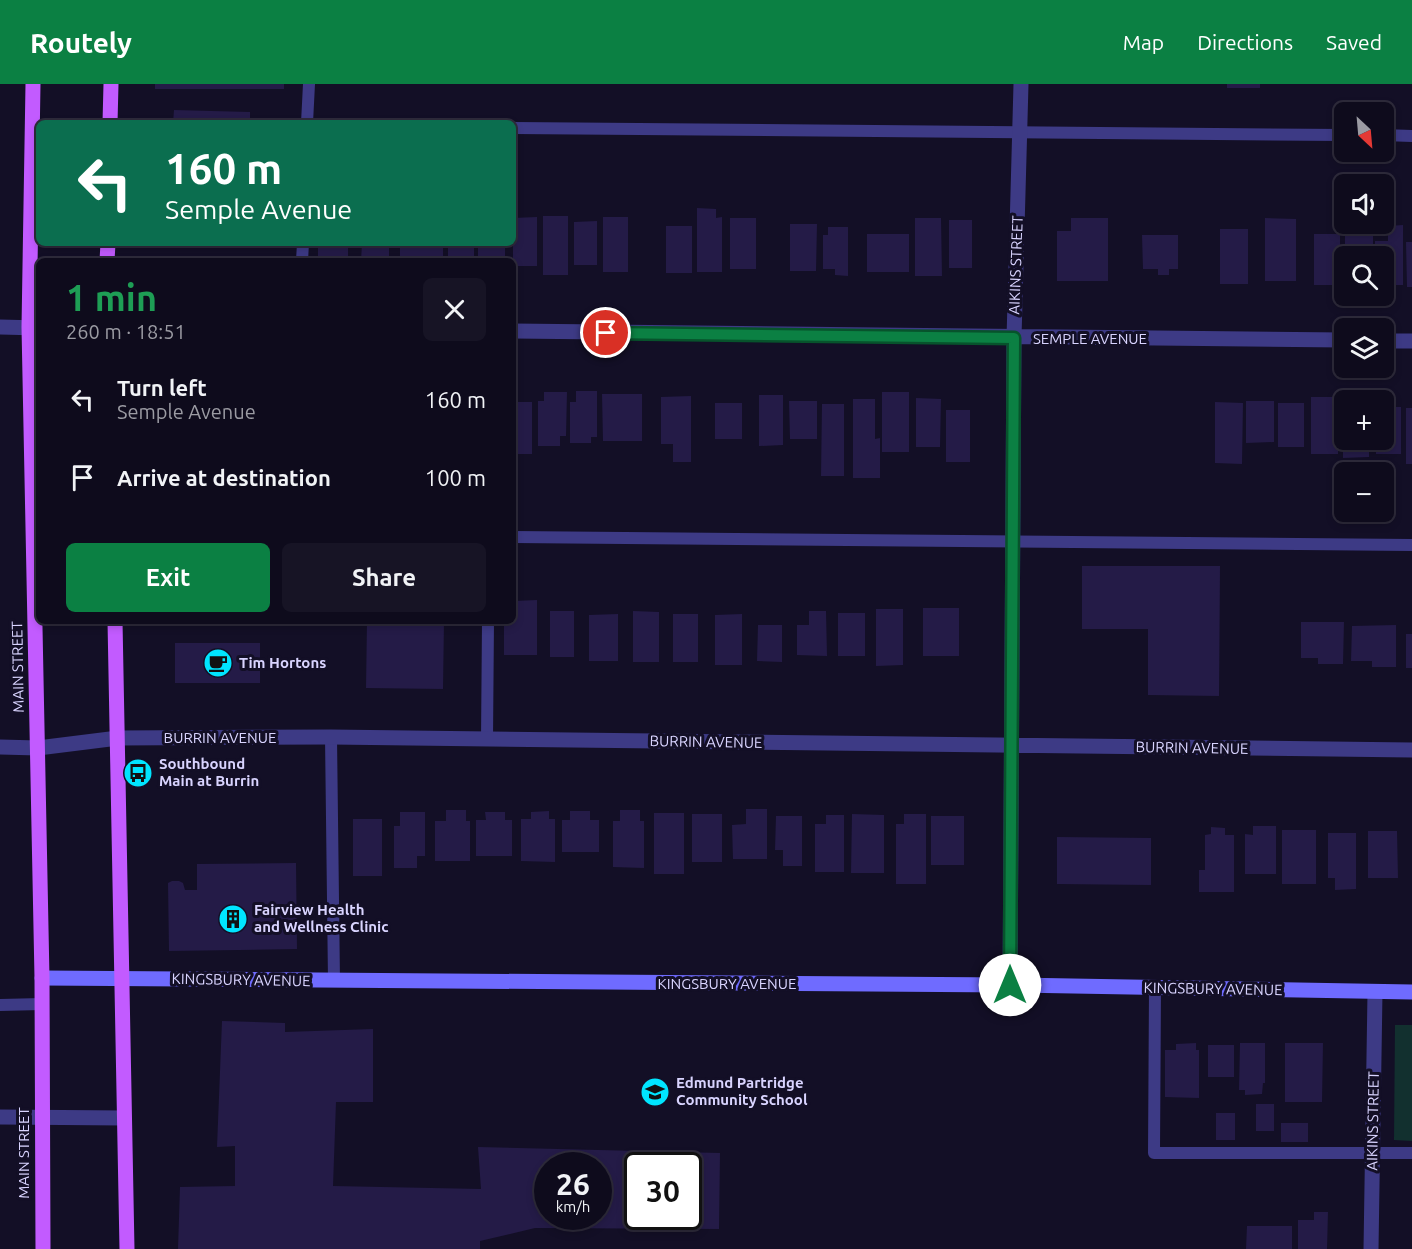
<!DOCTYPE html>
<meta charset="utf-8">
<style>
body{margin:0;font-family:Ubuntu,sans-serif;background:#171425;color:#f1f3f6;height:100vh;display:flex;flex-direction:column;font-size:22px;white-space:nowrap}
*{box-sizing:border-box;margin:0}
p{font-size:20px;color:#9b9ba3}
.icon{flex:none;width:33px;height:33px;fill:none;stroke:currentColor;stroke-width:2;stroke-linecap:round;stroke-linejoin:round}
.map{position:relative;flex:1;overflow:hidden}
.details{position:absolute;left:36px;top:174px;width:480px;height:366px;display:flex;flex-direction:column;background:#0e0b1c;border-radius:9px;box-shadow:0 3px 9px #0003,0 0 0 2px #2e2b3b}
.details>*{flex:none}
.banner{position:absolute;left:36px;top:36px;width:480px;height:126px;border-radius:9px;box-shadow:0 3px 9px #0003,0 0 0 2px #2e2b3b;background:#0b6e4f;color:#fff;overflow:hidden}
.needle{width:39px;rotate:154deg}
.fabs{position:absolute;left:1334px;top:18px;display:grid;gap:12px}
.fabs a{display:grid;place-items:center;width:60px;height:60px;border-radius:9px;background:#0e0b1c;box-shadow:0 3px 9px #0003,0 0 0 2px #2e2b3b;font-size:30px}
.speed{position:absolute;left:534px;top:1068px;display:flex;gap:12px;font-size:30px;font-weight:700;text-align:center}
.speed>*{display:grid;place-content:center;width:78px;height:78px;border-radius:50%;background:#0e0b1c;box-shadow:0 3px 9px #0003,0 0 0 2px #2e2b3b;line-height:1}
.speed small{font-size:15px;font-weight:400}
.speed .limit{border:3px solid #111;border-radius:9px;background:#fff;color:#111}
.pin{position:absolute;display:grid;place-items:center;width:51px;height:51px;color:#fff;margin:-26px;border:3px solid #fff;border-radius:50%;box-shadow:0 2px 6px #0007}
.me{position:absolute;width:66px;margin:-33px;rotate:0deg;stroke-linejoin:round;filter:drop-shadow(0 0 4px #0008)}
.turn{display:flex;align-items:center;gap:21px;height:126px;padding:0 30px;font-size:27px}
.turn .icon{width:78px;height:78px;stroke-width:2.5}
.turn b{display:block;font-size:42px;line-height:51px}
.round{display:grid;place-items:center;flex:none;width:63px;height:63px;border-radius:9px;background:#171425}
.overview{display:flex;align-items:center;justify-content:space-between;height:102px;padding:0 30px}
h1{font-size:36px;font-weight:700;line-height:45px;color:#1e9e55}
.button{display:flex;gap:12px;margin-top:auto;padding:12px 30px}
.button a{flex:1;height:69px;border-radius:9px;background:#0b8043;color:#fff;font-size:24px;font-weight:700;line-height:69px;text-align:center}
.button a+a{background:#171425;color:#f1f3f6}
ul{padding:0;list-style:none}
li{display:flex;align-items:center;gap:18px;height:78px;padding:0 30px}
li div{flex:1}
li b{display:block;font-size:22px}
li em{font-style:normal}
header{display:flex;align-items:center;gap:36px;box-sizing:border-box;height:84px;padding:0 30px;background:#0b8043;color:#fff}
header strong{font-size:28px}
nav{display:flex;gap:33px;margin-inline-start:auto;font-size:21px}
.map>svg:first-child{display:block}
.green{fill:#12302f}
.building{fill:#241b47;fill-rule:evenodd}
.lines{fill:none;stroke-linecap:round;stroke-linejoin:round}
.lane{stroke:#3d3a85;stroke-width:12}
.street{stroke:#3d3a85;stroke-width:15}
.secondary{stroke:#6f6bff;stroke-width:15}
.primary{stroke:#c25bff;stroke-width:15}
.route-casing{stroke:#07532c;stroke-width:15}
.route{stroke:#0b8043;stroke-width:10}
.labels{text-anchor:middle;stroke-width:6;stroke-linejoin:round;paint-order:stroke}
.street-label{font-size:15px;fill:#d9d4ff;stroke:#130f26}
.poi-label{font-size:15px;font-weight:bold;fill:#d9d4ff;stroke:#130f26;text-anchor:start}
</style>
<header>
<strong>Routely</strong>
<nav><a>Map</a><a>Directions</a><a>Saved</a></nav>
</header>
<div class="map">
<svg width="1412" height="1165" viewBox="0 0 1412 1165">
<rect width="100%" height="100%" fill="#130f26"/>
<!-- green -->
<path class="green" d="M1395,941H1412V1057L1394,1056Z"/>
<!-- building -->
<path class="building" d="M155,0H284V5H155Z
M1227,0H1260V4H1227Z
M174,26L250,28V39H173Z
M697,124L716,125V134L722,133V188H697Z
M543,132H568V191H543Z
M537,133V182H513V134Z
M603,133H628V188H603Z
M730,134H756V185H730Z
M915,134H941L942,192H915Z
M1071,134H1108V197H1057V147H1071Z
M1265,134L1296,135V197H1265Z
M949,136H972V184H949Z
M597,137V181H574V138Z
M790,140H817L816,187H790Z
M1403,141V201H1383V172H1375V157H1388V142Z
M666,142H692V189H666Z
M1373,142V172H1345V143Z
M828,143H848V192L835,191V185H823V151H828Z
M1220,145H1248V200H1220Z
M867,150H909V188H867Z
M1314,150H1340V201H1314Z
M1142,151H1178V185H1169V191H1158V185H1143Z
M1406,158H1412V203H1407Z
M318,159H348V177H318Z
M362,159H389V177H361Z
M400,159H443V177H400Z
M448,159H474V177H448Z
M478,159H505V177H478Z
M576,307H597V353H591V359H570V318H576Z
M544,308H567L566,352H560V362H538V317H544Z
M882,308H909V368H882Z
M602,310H642V357H603Z
M759,311H783V361L759,362Z
M691,312V378H673V360H661V313Z
M1311,313H1338V370H1311Z
M916,314L941,315L940,363H916Z
M853,315H875V355L880,354V394H853Z
M789,317H817V355H790Z
M1246,317H1274V358L1246,359Z
M513,318H532V370H513Z
M1215,318L1243,319L1242,380L1215,379Z
M715,319H742V355H715Z
M1278,319H1304V363H1278Z
M822,320H844V392H821Z
M1383,323H1401V370H1376V356H1383Z
M1406,324H1412V380H1406Z
M946,326H970V378H946Z
M1343,356H1369V373L1343,374Z
M1082,482H1220L1219,612L1148,611V545H1082Z
M537,516V571H504V537H513L514,517Z
M923,524H959V572H923Z
M876,525H903V581L876,582Z
M550,527H574V573H550Z
M633,527L659,528V578H633Z
M809,527H826L827,572L797,571V541H809Z
M838,529H865V572H838Z
M618,530V577H589V531Z
M673,530H698V578H673Z
M742,530V581H715V531Z
M367,537H444L443,605L366,604Z
M1301,538H1344L1343,580H1318V574H1301Z
M758,541H782V578L757,577Z
M1396,541V583H1372V577H1351L1352,542Z
M1406,550H1412V584H1406Z
M175,559H260V599H175Z
M746,725H767V775H733L732,741L746,740Z
M446,726H466V737H470V777H435V737H446Z
M620,726H640V737H644V784L613,783V737H620Z
M549,727V735H555V778L521,777V735H531V728Z
M570,727H590V736H599V768H562V736H570Z
M400,728H425V772H417V784H394V742H400Z
M485,728H505V736H512V772H476V736H486Z
M654,729H684V790H654Z
M692,730H722V778H692Z
M852,730L884,731V789H851Z
M904,730H926V800H896V740H904Z
M826,731H844V788H815V740H826Z
M776,732H802V782H783V766H775Z
M931,732H964V781H931Z
M353,735H382V792H353Z
M1253,742H1276V790H1245V750L1253,751Z
M1211,743L1225,744V751H1234V808H1199V786H1205V751L1211,750Z
M1282,746H1316V800H1282Z
M1368,747H1397L1398,794H1368Z
M1328,749H1356V805L1335,806V794H1328Z
M1057,753L1151,754V801L1057,800Z
M296,779L297,865L169,867L168,799L172,797H179L183,799L185,806H197V780Z
M222,937L285,939V948L373,945V1018H336L333,1102L481,1105L478,1063L720,1069L719,1145L535,1144L480,1157V1165H178L180,1103L235,1102V1062L217,1063ZM548,1082H598V1132H548ZM638,1082H688V1132H638Z
M1196,959V966H1199V1014L1165,1013V966H1176V960Z
M1240,959H1265V999H1263L1262,1010L1245,1011V1006H1239Z
M1285,959H1323L1322,1018H1285Z
M1208,961H1234V993H1208Z
M1256,1020H1274V1047H1256Z
M1216,1029H1235V1056H1216Z
M1281,1039H1308V1058H1281Z
M1314,1128H1328L1327,1165H1298V1136H1314Z
M1247,1142H1292V1165H1246Z"/>
<g class="lines">
<!-- lane -->
<path class="lane" d="M307,39L309,0
M513,44L1344,51
M1383,51L1412,52
M302,177L303,159
M513,453L1412,461
M331,653L334,897
M487,655L488,537
M1155,904L1154,1069H1412
M0,921L42,920"/>
<!-- street -->
<path class="street" d="M0,243L39,244
M513,247L1344,256
M1383,257H1412
M0,663L38,664L118,654L331,653L1412,666
M1010,901L1014,254L1021,0
M0,1033L124,1034
M1371,1165L1375,908"/>
<!-- secondary -->
<path class="secondary" d="M42,894L1010,901L1412,908"/>
<!-- primary -->
<path class="primary" d="M33,0L29,243L42,894L43,1165
M110,39L111,0
M107,177L108,159
M115,537L127,1165"/>
</g>
<g class="lines">
<!-- route casing -->
<g class="route-casing">
<path id="route" d="M606,249L1014,254L1010,901"/>
</g>
<!-- route -->
<use href="#route" class="route"/>
</g>
<!-- icons -->
<defs>
<g id="cafe-disc" transform="scale(1.5)"><circle r="9.5" fill="#00e5ff" stroke="#130f26"/><path d="M-5.5-4.5H6V0H3Q3 3.5 0 3.5H-2.5Q-5.5 3.5-5.5 0ZM3-3.2v2h1.7v-2ZM-6 4.5H4V6H-6Z" fill="#111"/></g>
<g id="bus-disc" transform="scale(1.5)"><circle r="9.5" fill="#00e5ff" stroke="#130f26"/><path d="M-5-6H5V4H4V6H2V4H-2V6H-4V4H-5ZM-3.5-4V0h7V-4ZM-3.5 1.2v1.5H-2V1.2ZM2 1.2v1.5H3.5V1.2Z" fill="#111"/></g>
<g id="building-disc" transform="scale(1.5)"><circle r="9.5" fill="#00e5ff" stroke="#130f26"/><path d="M-4-6H4V6H1V3H-1V6H-4ZM-2.5-4.3h1.7v1.8h-1.7ZM.8-4.3h1.7v1.8H.8ZM-2.5-1h1.7V.8h-1.7ZM.8-1h1.7V.8H.8Z" fill="#111"/></g>
<g id="school-disc" transform="scale(1.5)"><circle r="9.5" fill="#00e5ff" stroke="#130f26"/><path d="M0-5L7-2L0 1L-7-2ZM-4 1L0 2.5L4 1V4Q0 6-4 4Z" fill="#111"/></g>
</defs>
<g fill-rule="evenodd">
<use href="#cafe-disc" x="218" y="579"/>
<use href="#bus-disc" x="138" y="689"/>
<use href="#building-disc" x="233" y="835"/>
<use href="#school-disc" x="655" y="1008"/>
</g>
<g class="labels">
<!-- street labels -->
<g class="street-label">
<text transform="translate(1016 181) rotate(-88)" y="5">AIKINS STREET</text>
<text x="1090" y="260">SEMPLE AVENUE</text>
<text transform="translate(18 583) rotate(-91)" y="5">MAIN STREET</text>
<text x="220" y="659">BURRIN AVENUE</text>
<text transform="translate(706 658) rotate(1)" y="5">BURRIN AVENUE</text>
<text transform="translate(1192 664) rotate(1)" y="5">BURRIN AVENUE</text>
<text transform="translate(241 896) rotate(1)" y="5">KINGSBURY AVENUE</text>
<text x="727" y="905">KINGSBURY AVENUE</text>
<text transform="translate(1213 905) rotate(1)" y="5">KINGSBURY AVENUE</text>
<text transform="translate(1373 1037) rotate(-89)" y="5">AIKINS STREET</text>
<text transform="translate(24 1069) rotate(-90)" y="5">MAIN STREET</text>
</g>
<!-- poi labels -->
<g class="poi-label">
<text x="239" y="584">Tim Hortons</text>
<text x="159" y="685">Southbound<tspan x="159" dy="17">Main at Burrin</tspan></text>
<text x="254" y="831">Fairview Health<tspan x="254" dy="17">and Wellness Clinic</tspan></text>
<text x="676" y="1004">Edmund Partridge<tspan x="676" dy="17">Community School</tspan></text>
</g>
</g>
</svg>
<div class="fabs">
<a><svg class="needle" viewBox="-14 -14 28 28"><path d="M0-13l5 13h-10z" fill="#e53935"/><path d="M0 13l5-13h-10z" fill="#9b9ba3"/></svg></a>
<a><svg class="icon" aria-label="sound" viewBox="0 0 24 24"><path d="M4 9h4l5-4v14l-5-4H4zM17 9q2 3 0 6"/></svg></a>
<a><svg class="icon" aria-label="search" viewBox="0 0 24 24"><circle cx="10" cy="10" r="6"/><path d="M15 15l6 6"/></svg></a>
<a><svg class="icon" aria-label="layers" viewBox="0 0 24 24"><path d="M12 4l9 5-9 5-9-5zM3 14l9 5 9-5"/></svg></a>
<a>+</a>
<a>−</a>
</div>
<div class="speed"><div>26<small>km/h</small></div><div class="limit">30</div></div>
<div class="pin" style="left:606px;top:249px;background:#d93025"><svg class="icon" aria-label="arrive" viewBox="0 0 24 24"><path d="M6 21V4h12l-3 4 3 4H6"/></svg></div>
<svg class="me" style="left:1010px;top:901px" viewBox="-20 -20 40 40"><circle r="19" fill="#fff"/><path d="M0-13L10 11 0 6-10 11z" fill="#0b8043"/></svg>
<div class="banner">
<div class="turn"><svg class="icon" aria-label="left" viewBox="0 0 24 24"><path d="M17 20v-9H6M10 6l-5 5 5 5"/></svg><div><b>160 m</b>Semple Avenue</div></div>
</div>
<section class="details">
<div class="overview"><div><h1>1 min</h1><p>260 m · 18:51</p></div><a class="round"><svg class="icon" aria-label="close" viewBox="0 0 24 24"><path d="M6 6l12 12M18 6L6 18"/></svg></a></div>
<ul>
<li><svg class="icon" aria-label="left" viewBox="0 0 24 24"><path d="M17 20v-9H6M10 6l-5 5 5 5"/></svg><div><b>Turn left</b><p>Semple Avenue</p></div><em>160 m</em></li>
<li><svg class="icon" aria-label="arrive" viewBox="0 0 24 24"><path d="M6 21V4h12l-3 4 3 4H6"/></svg><div><b>Arrive at destination</b></div><em>100 m</em></li>
</ul>
<div class="button"><a>Exit</a><a>Share</a></div>
</section>
</div>
